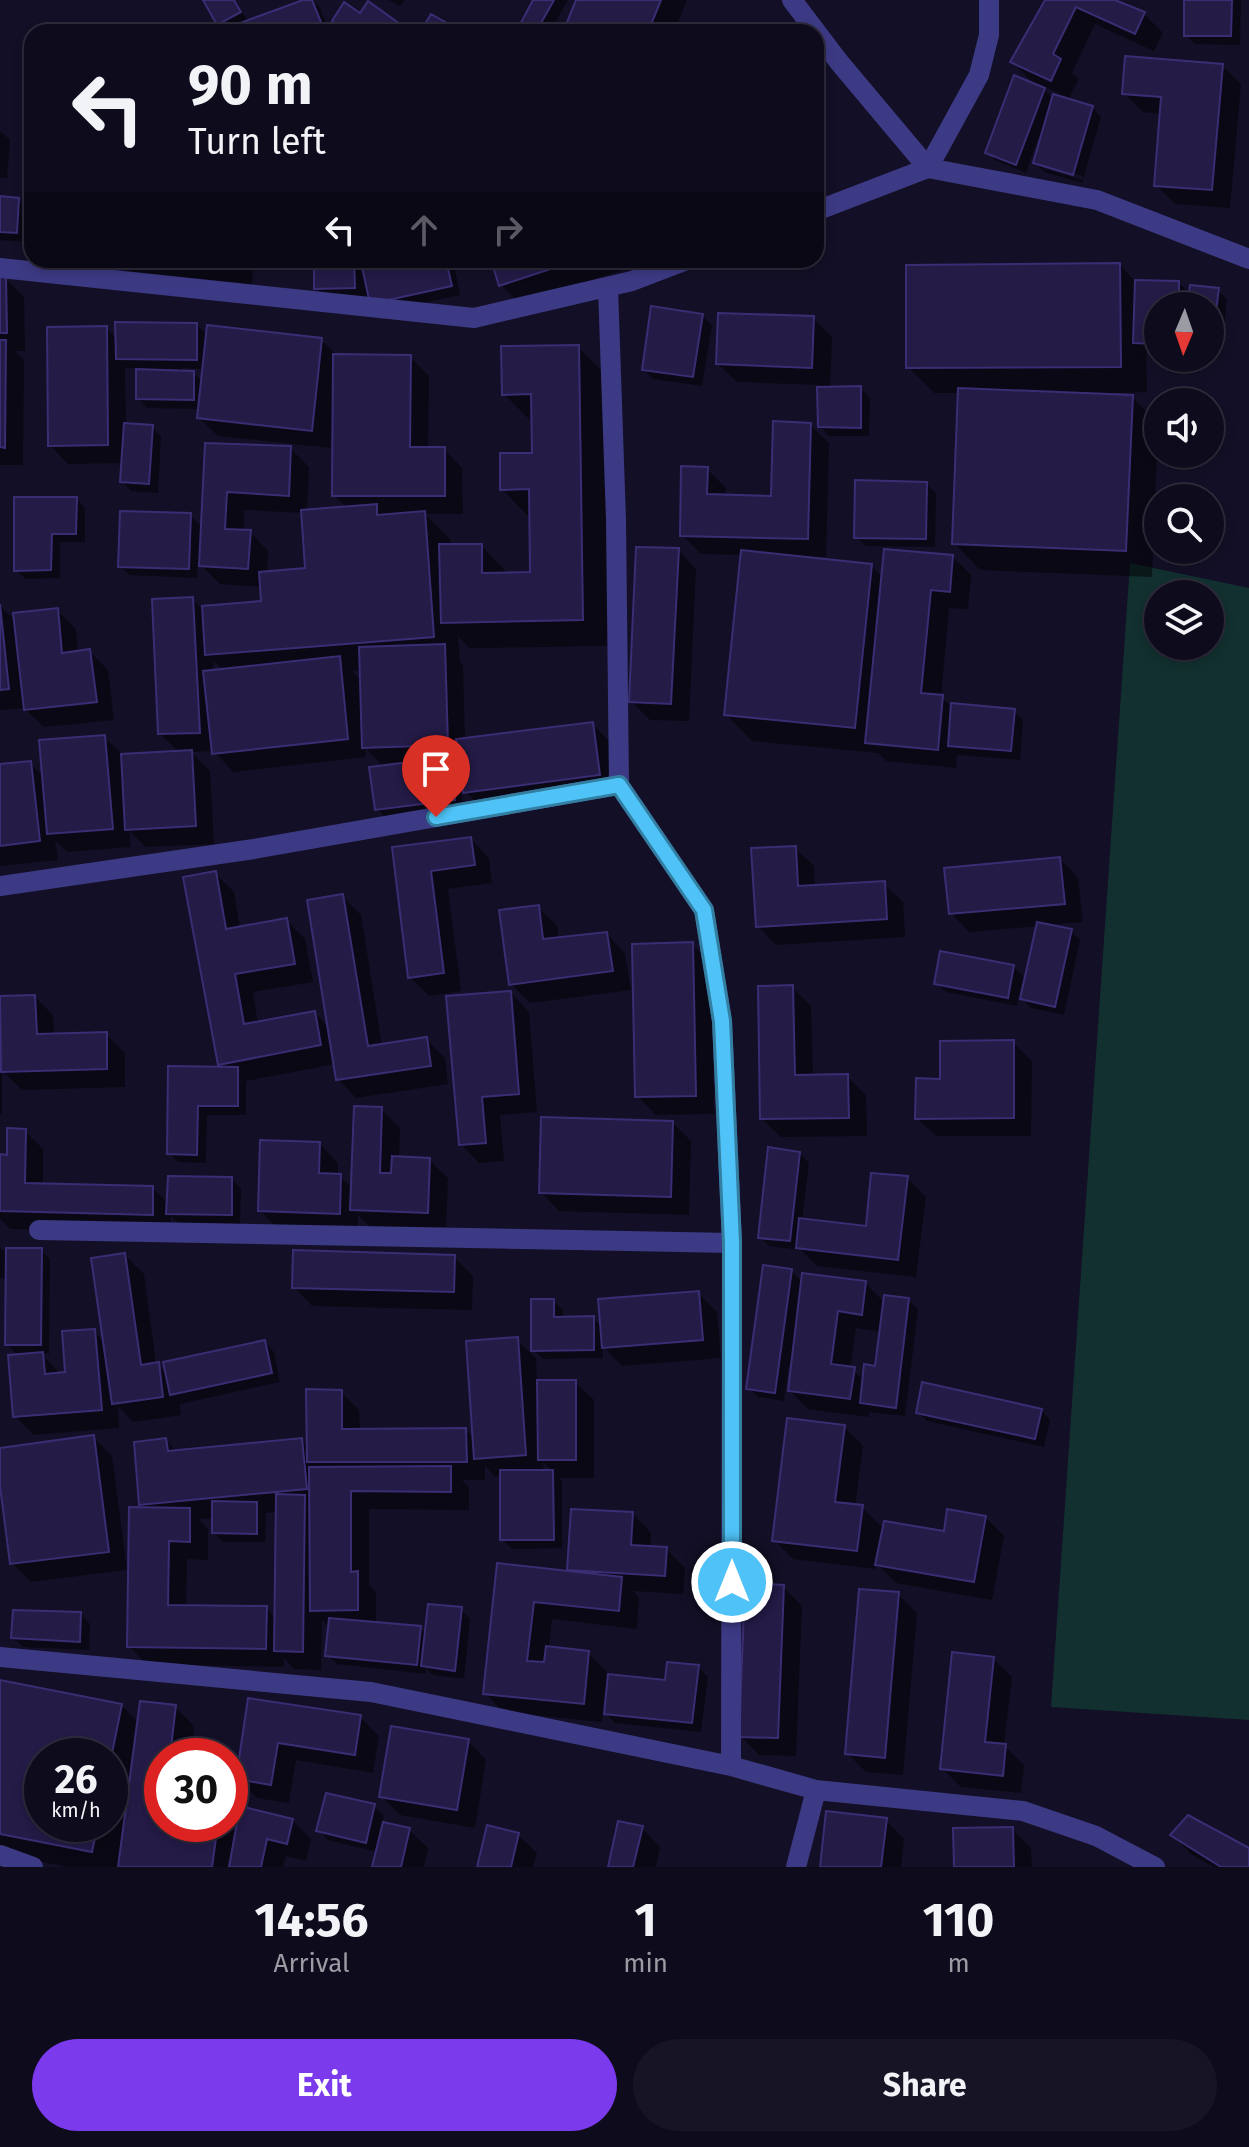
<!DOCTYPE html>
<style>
body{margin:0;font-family:"Fira Sans",sans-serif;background:#171425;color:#f1f3f6;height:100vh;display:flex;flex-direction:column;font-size:30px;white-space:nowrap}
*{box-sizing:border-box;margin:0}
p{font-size:26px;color:#9b9ba3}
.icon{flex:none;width:44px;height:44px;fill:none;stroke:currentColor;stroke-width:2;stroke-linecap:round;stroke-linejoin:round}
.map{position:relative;height:1867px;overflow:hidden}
.panel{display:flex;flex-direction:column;background:#0e0b1c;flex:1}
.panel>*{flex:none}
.top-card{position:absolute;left:24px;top:24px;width:800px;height:244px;border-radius:24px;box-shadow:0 4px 12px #0003,0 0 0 2px #2e2b3b;background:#0e0b1c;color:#f1f3f6;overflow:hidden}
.needle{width:52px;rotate:182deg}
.fabs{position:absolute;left:1144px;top:292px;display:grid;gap:16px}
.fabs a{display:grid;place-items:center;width:80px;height:80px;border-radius:50%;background:#0e0b1c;box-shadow:0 4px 12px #0003,0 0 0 2px #2e2b3b;font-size:40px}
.speed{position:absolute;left:24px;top:1738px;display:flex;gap:16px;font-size:40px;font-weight:700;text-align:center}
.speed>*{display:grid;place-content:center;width:104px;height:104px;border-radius:50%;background:#0e0b1c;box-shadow:0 4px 12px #0003,0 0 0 2px #2e2b3b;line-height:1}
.speed small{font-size:20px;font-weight:400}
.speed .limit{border:12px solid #d22;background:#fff;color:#111}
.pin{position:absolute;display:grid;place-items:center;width:68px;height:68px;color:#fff;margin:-82px -34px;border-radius:50% 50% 50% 0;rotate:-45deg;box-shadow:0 0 8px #0007}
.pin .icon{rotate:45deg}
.me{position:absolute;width:88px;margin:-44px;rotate:0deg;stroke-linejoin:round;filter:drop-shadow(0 0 6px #0008)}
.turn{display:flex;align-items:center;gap:28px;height:168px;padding:0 32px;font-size:36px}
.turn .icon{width:104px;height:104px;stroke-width:2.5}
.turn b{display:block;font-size:56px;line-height:68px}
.lanes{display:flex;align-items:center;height:76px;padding:0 32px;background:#0003;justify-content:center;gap:40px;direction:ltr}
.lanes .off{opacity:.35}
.eta{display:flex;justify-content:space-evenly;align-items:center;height:136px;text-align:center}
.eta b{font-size:48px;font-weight:700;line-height:56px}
.action{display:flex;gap:16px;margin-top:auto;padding:16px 32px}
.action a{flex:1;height:92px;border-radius:48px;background:#7c3aed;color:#fff;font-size:32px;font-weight:700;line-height:92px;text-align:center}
.action a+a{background:#171425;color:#f1f3f6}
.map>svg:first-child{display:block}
.green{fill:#12302f;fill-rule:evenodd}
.shadow{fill:#0007;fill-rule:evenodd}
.building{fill:#241b47;stroke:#3b2d73;stroke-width:2}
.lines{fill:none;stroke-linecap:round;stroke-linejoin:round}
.minor{stroke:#3d3a85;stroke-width:20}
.route-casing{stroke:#337fa1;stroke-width:20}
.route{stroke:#4fc3f7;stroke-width:14}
</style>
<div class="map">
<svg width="1249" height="1867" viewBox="0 0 1249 1867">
<rect width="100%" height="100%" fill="#130f26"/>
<!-- green -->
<path class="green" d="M1130,563L1249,588V1720L1051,1707ZM1158,594H1210V646H1158Z"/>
<!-- shadow -->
<path class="shadow" d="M206,0H236L248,22L312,0L320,8L329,32H246L243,25L227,32L219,24Z
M388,0H404L401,6Z
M535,0H568L550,32H518Z
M578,0H687L674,32H565Z
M1047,0H1110L1144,14L1163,33L1154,51L1095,24L1072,73L1079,79L1068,100L1092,107L1101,117L1082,183L1044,172L1035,162L1042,140L1038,139L1026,173L997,161L987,152L1037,87L1013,62ZM1039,84L1069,98L1068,100L1053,99ZM1043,164L1083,176L1082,180L1043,168Z
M1186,0H1241L1240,45L1195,44L1186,35Z
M334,21L398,26L405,32H346Z
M1222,66L1241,84L1230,208L1175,204L1156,185L1162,114L1143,112L1124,93Z
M0,131L10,140L7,178H0Z
M0,198L19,200L28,210L25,242L0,240Z
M115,260H254L252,284L126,271Z
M316,260H371V268L403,260H453L460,295L381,312L335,307L316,288Z
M493,260H652L520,304L501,285Z
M1120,265L1136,282L1179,283L1191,295L1218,290L1227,299L1222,345L1210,343V306H1158V352H1146L1147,392L1114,393V396L1132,397L1158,423L1152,577L980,570L954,543L960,393H934L908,367Z
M0,278H5L24,297L25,351H15L24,360L23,465H0Z
M702,316L712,325L702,386L653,379L644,370Z
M813,318L832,337L830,389L860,388L870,398L869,436H829L820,426L819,385L737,382L718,364Z
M197,325L208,336L321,340L338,356L410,357L429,376L428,449H444L462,468L463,514H425L450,539L451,546H482L508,574H533L531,516H528L502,489L534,455V420H530L504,394L578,347L604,373L609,646L469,648L458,636L460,662L463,665L465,740L592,724L611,743L617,793L484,810L461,787L463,809L386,818L377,809L384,767L365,748L366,757L233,772L214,751L191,752L210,771L214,844L146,847L129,831L131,847L68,852L55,840L58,860L0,866V766L30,763L44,777L104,737L124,756L180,753L160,734L192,599L201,608L263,603L262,587L220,584L198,562L197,578L129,575L120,566L190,515L203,528L207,445L290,448L309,467L307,511L347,508L334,495L335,434L332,433L330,448L218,436L199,418L200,409L147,408L138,398V368H125L126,425L152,427L161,436L158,493L131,491L122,481L123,463L68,464L50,445L106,328L117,339ZM182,368L204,369L203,382L193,373L182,372ZM244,510L304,513L308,570L267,573L268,551L250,532H244ZM213,660L224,671L214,672ZM362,670V681L352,671ZM452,763H461L463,773Z
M810,425L829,443L826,557H816L815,560L871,565L883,578L953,557L971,575L968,609L949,608L941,697L950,705L1014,711L1023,721L1020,760L957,755L956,768L886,761L878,753L752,741L726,714L742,555L701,554L682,535L707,469L726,488L725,497L772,499Z
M926,484L936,493L935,547L866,546L856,537Z
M76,499L85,508V542H60V578L26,579L16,570Z
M678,550L696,569L689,721L650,720L631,701Z
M0,606L16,621L57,610L76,629L78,653L90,652L108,670L114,720L44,727L24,708L0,710Z
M471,839L489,858L492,883L448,889L461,991L429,996L410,977L394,849Z
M795,848L814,866L815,887L884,884L903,902L905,937L776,945L758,926Z
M1060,859L1078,878L1083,922L1047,925L1071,931L1080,940L1064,1015L1032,1008L1022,999L1038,926L969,932L951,913Z
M215,873L234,892L240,929L286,920L305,939L313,982L253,992L258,1024L315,1013L329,1028L342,896L361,915L382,1046L426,1039L445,1058L448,1084L356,1098L338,1079L335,1064L246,1081V1115H207L206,1163L178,1162L169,1153L170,1068L225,1069L220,1064Z
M538,907L557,926L559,940L607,934L625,953L631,990L530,1003L511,984Z
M692,944L711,963L714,1114L656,1115L637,1096Z
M1014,967L1023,977L1017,1006L946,992L936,983Z
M792,987L811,1006L813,1077L847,1076L866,1095L867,1136L781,1137L762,1119Z
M511,993L529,1012L537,1112L500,1115L504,1161L479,1163L461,1144Z
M35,997L53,1015L54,1035L106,1034L125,1053V1087L22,1090L2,1070V1115H0V1042L3,1045Z
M1013,1042L1032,1061L1031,1136H936L917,1118Z
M381,1109L400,1128L399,1159L429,1160L448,1178L446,1230L371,1228L358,1215V1232L278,1229L260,1210L320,1144L338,1163V1176L353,1188Z
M673,1123L691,1141L689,1215L559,1211L541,1192Z
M25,1131L43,1149V1185L152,1188L169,1204L232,1179L241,1189L240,1224L178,1223L171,1216V1233L10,1229L0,1219V1156L9,1157Z
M799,1153L809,1163L802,1221L868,1228L907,1178L926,1197L916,1277L817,1266L801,1250L769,1246L760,1237Z
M0,1247L8,1255L41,1250L50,1259L49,1354H42L61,1375L67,1374L94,1331L105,1343L125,1255L144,1274L156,1364L167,1373L265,1342L274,1352L280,1382L180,1404L181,1415L133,1422L118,1406L119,1428L34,1435L15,1416L18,1356L7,1344V1278H0Z
M454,1257L473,1276L472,1310L312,1306L294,1287Z
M791,1271L803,1283H865L885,1303L908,1300L918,1309L905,1416L869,1412V1417L808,1409L790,1391L793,1365L789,1364L784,1401L758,1397L749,1388ZM856,1328L881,1332L877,1368L864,1379L850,1369Z
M698,1293L717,1312L721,1358L622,1366L603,1346V1358L543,1359L533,1350L553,1301L563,1310V1318H593L602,1327Z
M517,1340L536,1358L537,1382H575L594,1400V1478H558L562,1481V1548L512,1549L502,1539V1476L495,1477L485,1466V1480H462L469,1487V1510L369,1509V1585L376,1592V1624L420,1628L427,1635L461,1609L470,1619L464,1679L433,1675L426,1668V1674L337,1664L327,1655L330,1628L322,1620L321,1670L294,1669L284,1658V1667L147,1664L129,1646L146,1509L141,1504L166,1440L177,1452L301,1440L309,1447L341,1392L359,1410L360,1431L466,1430L475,1439ZM543,1462L553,1472H544ZM277,1512L276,1618L266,1608L186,1607L187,1559L208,1560V1529L199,1519L214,1518V1532L223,1542H265L266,1513Z
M1041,1410L1050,1420L1044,1447L927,1421L918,1412Z
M844,1427L863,1446L855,1506L862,1507L884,1529L946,1533L986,1518L1004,1536L992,1600L896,1583L876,1563L875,1569L793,1559L774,1540Z
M93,1437L112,1456L127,1570L31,1582L12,1563L0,1470V1450Z
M573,1511L633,1514L651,1533L650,1548L666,1549L685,1568L683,1594L633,1591L639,1598L637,1629L552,1619L549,1649L588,1653L607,1672V1676L667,1682L698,1667L708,1677L701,1732L615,1723L603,1711L602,1722L503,1712L485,1693L498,1565L569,1573Z
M783,1587L802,1606L796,1756L759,1755L741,1736Z
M898,1594L917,1613L903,1775L866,1772L847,1753Z
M81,1614L90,1624L89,1650L23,1647L13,1638Z
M993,1659L1012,1677L1004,1745L1024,1765L1021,1793L961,1787L942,1768Z
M0,1682L121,1705L139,1723L175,1707L194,1726L190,1756H162V1824H230V1780L243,1792L241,1808L292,1820L311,1839L306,1861L286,1856L283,1867H68L0,1854ZM42,1756H110V1824H42Z
M250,1701L360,1717L379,1736L373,1773L296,1760L289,1803L257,1798L238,1779Z
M468,1741L486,1760L475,1828L400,1815L381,1796Z
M374,1806L384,1816L382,1823L409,1830L428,1848L424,1867H374L378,1852L328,1840L319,1830Z
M886,1820L904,1839L901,1867H822Z
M642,1828L660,1847L656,1867H610Z
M1012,1829L1031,1848L1032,1867H956Z
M518,1835L537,1853L533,1867H479Z
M1173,1835L1249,1850V1867H1213L1191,1854Z"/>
<!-- building -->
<path class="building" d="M203,0H234L241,12L217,25Z
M303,0H312L323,27L308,32H244L240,23Z
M533,0H554L536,32H516Z
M576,0H661L648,32H563Z
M1045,0H1115L1145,12L1135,34L1076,7L1053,54L1061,59L1051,81L1010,62Z
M1184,0H1232L1231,36H1184Z
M368,1L400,24L394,32H347L332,21L344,2L360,13Z
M431,14L463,32H420Z
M1125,56L1223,64L1212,190L1154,186L1161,97L1122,94Z
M1014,75L1045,88L1016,165L985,153Z
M1053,94L1093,106L1073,175L1033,163Z
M0,196L19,198L17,233L0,232Z
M173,260H234V266Z
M314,260H354L355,288L314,289Z
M401,260H446L452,286L370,304L362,267Z
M491,260H578L499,286Z
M1120,263L1121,367L906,368V265Z
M0,276H6L7,333H0Z
M1135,280L1179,281V306H1158V344L1133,343Z
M1190,285L1219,288L1213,336H1210V306H1187Z
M651,306L703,314L693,377L642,370Z
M718,313L814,316L812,368L716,364Z
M115,322L197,323V360L116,359Z
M207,325L322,338L312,431L197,418Z
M107,326L108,445L48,446L47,327Z
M0,340H6L5,448L0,447Z
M579,345L583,620L441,623L439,544H482V573L530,572L529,489L500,490V453H532L531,394L502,395L501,346Z
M333,354L411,355L410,447H445V496H332Z
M136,369L194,371V400L136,399Z
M861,386V428L818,427L817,387Z
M958,388L1133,395L1126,551L952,544Z
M773,421L811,423L808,539L680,536L681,466L708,467L707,494L771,496Z
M124,423L153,425L149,484L120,482Z
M205,443L291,446L289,496L227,492L225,529L251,530L248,569L199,566Z
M855,480L927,482L926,539L854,538Z
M14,497H77L76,534H52L51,570L14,571Z
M377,504V515L425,511L434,637L205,655L202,606L261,601L259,572L305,568L301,510Z
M120,511L191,513L189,569L118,567Z
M636,547L679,548L671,704L629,702Z
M884,549L953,555L950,592L931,590L921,693L943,695L938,750L865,743Z
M741,550L872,564L855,728L724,715Z
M193,597L200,733L158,734L152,599Z
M0,604L9,689L0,690Z
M58,608L62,653L90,649L97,702L24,710L13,613Z
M445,644L448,745L362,748L359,647Z
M340,656L348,739L212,754L203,671Z
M951,703L1015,709L1011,751L948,746Z
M593,722L600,775L463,793L456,739Z
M105,735L113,829L47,834L39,740Z
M192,750L196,826L125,830L121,754Z
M450,757L455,800L375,810L369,767Z
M31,761L40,841L0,846V764Z
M471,837L475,865L431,871L444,973L408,978L392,847Z
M796,846L798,886L885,881L887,919L756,927L751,848Z
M1060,857L1065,904L949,914L944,868Z
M216,871L226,929L287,918L295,964L235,974L244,1024L315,1011L321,1045L218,1065L183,877Z
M343,894L368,1046L427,1037L431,1066L336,1080L307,900Z
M539,905L543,939L607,932L613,971L509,985L499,910Z
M1037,922L1072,929L1055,1007L1020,999Z
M693,942L696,1096L635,1097L632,944Z
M940,951L1014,965L1008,998L934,984Z
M793,985L795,1075L848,1074L849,1118L760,1119L758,986Z
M511,991L519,1094L482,1097L486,1143L459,1145L446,996Z
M35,995L37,1034L107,1032V1069L1,1072L0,996Z
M1014,1040V1118L915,1119L916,1078L940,1079V1041Z
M168,1066L238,1067V1106H198L197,1155L167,1154Z
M354,1106L382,1107L380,1173H391L392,1156L430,1158L428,1213L350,1210Z
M541,1117L673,1121L671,1197L539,1193Z
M7,1128L26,1129L25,1183L153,1186V1215L0,1211V1154L7,1155Z
M260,1140L320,1142L319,1173L341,1174L340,1214L258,1211Z
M768,1147L800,1152L790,1241L758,1238Z
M871,1173L908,1176L898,1260L796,1248L799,1218L866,1226Z
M168,1176L232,1177V1215L166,1214Z
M6,1248H42L41,1345H5Z
M293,1250L455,1255L454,1292L292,1288Z
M125,1253L141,1365L159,1362L163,1397L112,1404L91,1258Z
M763,1265L792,1269L775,1393L746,1389Z
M802,1273L866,1281L862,1315L838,1311L831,1364L855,1367L850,1399L788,1391Z
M699,1291L703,1340L602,1348L598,1299Z
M884,1295L909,1298L896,1408L860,1403L864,1364L875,1366Z
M531,1299H554V1317L594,1316V1350L531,1351Z
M95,1329L102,1410L13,1417L8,1355L43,1352L45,1374L65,1372L62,1331Z
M518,1337L526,1455L474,1459L466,1341Z
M265,1340L272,1373L170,1395L163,1362Z
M537,1380H576V1460H538Z
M922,1382L1042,1409L1035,1439L916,1413Z
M306,1389L342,1390V1429L466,1428L467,1462H307Z
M787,1418L845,1425L835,1502L863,1505L857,1551L772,1541Z
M94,1435L109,1552L10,1564L0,1486V1448Z
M166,1438L168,1451L302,1438L307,1489L139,1505L134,1442Z
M451,1466V1492L351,1491V1572L358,1571V1610L310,1611L309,1467Z
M500,1470H553L554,1540H500Z
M276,1494L305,1495L303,1652L274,1651Z
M212,1501L257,1502V1534L212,1533Z
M129,1507L190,1508V1542L169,1541L168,1605L267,1606L266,1649L127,1647Z
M571,1509L633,1512L631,1545L667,1547L665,1576L567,1570Z
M947,1509L986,1516L974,1582L875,1565L884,1521L944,1531Z
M497,1563L622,1577L619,1611L534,1602L527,1661L544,1662L546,1646L589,1651L584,1704L483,1694Z
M745,1583L784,1585L778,1738L739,1737Z
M859,1589L899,1592L885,1758L845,1754Z
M428,1604L462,1607L455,1671L421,1666Z
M13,1610L81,1612L80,1642L11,1638Z
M329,1618L421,1626L417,1665L325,1656Z
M952,1652L994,1657L985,1742L1006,1744L1003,1776L940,1769Z
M667,1662L699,1665L692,1723L604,1714L608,1674L665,1680Z
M0,1680L122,1704L110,1763V1756H42V1824H98L92,1852L0,1834Z
M248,1698L361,1715L355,1755L278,1743L271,1785L236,1779Z
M140,1701L176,1705L170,1756H162V1824H218L212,1867H118Z
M391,1726L469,1739L457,1810L379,1797Z
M326,1793L375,1804L366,1843L316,1831Z
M240,1806L293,1819L287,1844L267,1839L261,1867H229Z
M826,1811L887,1818L881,1867H820Z
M1188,1815L1249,1848V1867H1221L1170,1835Z
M618,1821L643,1826L633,1867H608Z
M383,1822L410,1828L401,1867H372Z
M487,1825L519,1833L511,1867H477Z
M1013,1827L1014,1867H954L953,1828Z"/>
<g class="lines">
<!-- minor -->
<path class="minor" d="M792,0L839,62L928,168L979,75L989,35V0
M816,211L928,168L1097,200L1249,259
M0,268L474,318L632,281L687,260
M608,287L616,520L619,785L704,910L722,1021L732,1243L731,1766
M0,886L254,849L619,785
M39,1230L732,1243
M0,1657L371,1692L731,1766L816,1790L1023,1811L1096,1836L1155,1867
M0,1855L33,1867
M796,1867L816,1790"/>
</g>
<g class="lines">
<!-- route casing -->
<g class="route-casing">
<path id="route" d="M436,817L619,785L704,910L722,1021L732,1243V1582"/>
</g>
<!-- route -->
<use href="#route" class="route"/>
</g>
</svg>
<div class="fabs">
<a><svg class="needle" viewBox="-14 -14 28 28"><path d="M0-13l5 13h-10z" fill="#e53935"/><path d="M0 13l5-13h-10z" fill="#9b9ba3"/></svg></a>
<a><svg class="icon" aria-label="sound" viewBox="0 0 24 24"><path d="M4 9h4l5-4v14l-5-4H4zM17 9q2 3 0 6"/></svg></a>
<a><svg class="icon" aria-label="search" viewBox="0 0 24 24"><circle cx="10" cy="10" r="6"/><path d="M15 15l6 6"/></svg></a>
<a><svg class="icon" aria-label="layers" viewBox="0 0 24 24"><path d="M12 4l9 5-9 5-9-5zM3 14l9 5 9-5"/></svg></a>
</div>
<div class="speed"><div>26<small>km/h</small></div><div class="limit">30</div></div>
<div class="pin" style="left:436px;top:817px;background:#d93025"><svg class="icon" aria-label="arrive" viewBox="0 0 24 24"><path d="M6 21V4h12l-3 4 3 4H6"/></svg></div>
<svg class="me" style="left:732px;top:1582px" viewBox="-20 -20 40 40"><circle r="17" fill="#4fc3f7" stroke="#fff" stroke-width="3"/><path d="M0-11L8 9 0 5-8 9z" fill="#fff"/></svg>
<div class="top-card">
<div class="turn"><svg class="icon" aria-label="left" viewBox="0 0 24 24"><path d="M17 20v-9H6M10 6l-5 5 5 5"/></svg><div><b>90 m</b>Turn left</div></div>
<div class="lanes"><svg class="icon" aria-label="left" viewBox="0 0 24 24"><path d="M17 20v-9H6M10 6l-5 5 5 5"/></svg><svg class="icon off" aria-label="ahead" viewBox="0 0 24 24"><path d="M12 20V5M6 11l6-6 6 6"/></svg><svg class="icon off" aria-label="right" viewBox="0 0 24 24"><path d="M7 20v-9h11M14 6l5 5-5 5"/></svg></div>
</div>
</div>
<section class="panel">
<div class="eta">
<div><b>14:56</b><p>Arrival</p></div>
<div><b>1</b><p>min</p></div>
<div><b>110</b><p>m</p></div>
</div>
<div class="action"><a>Exit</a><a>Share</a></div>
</section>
